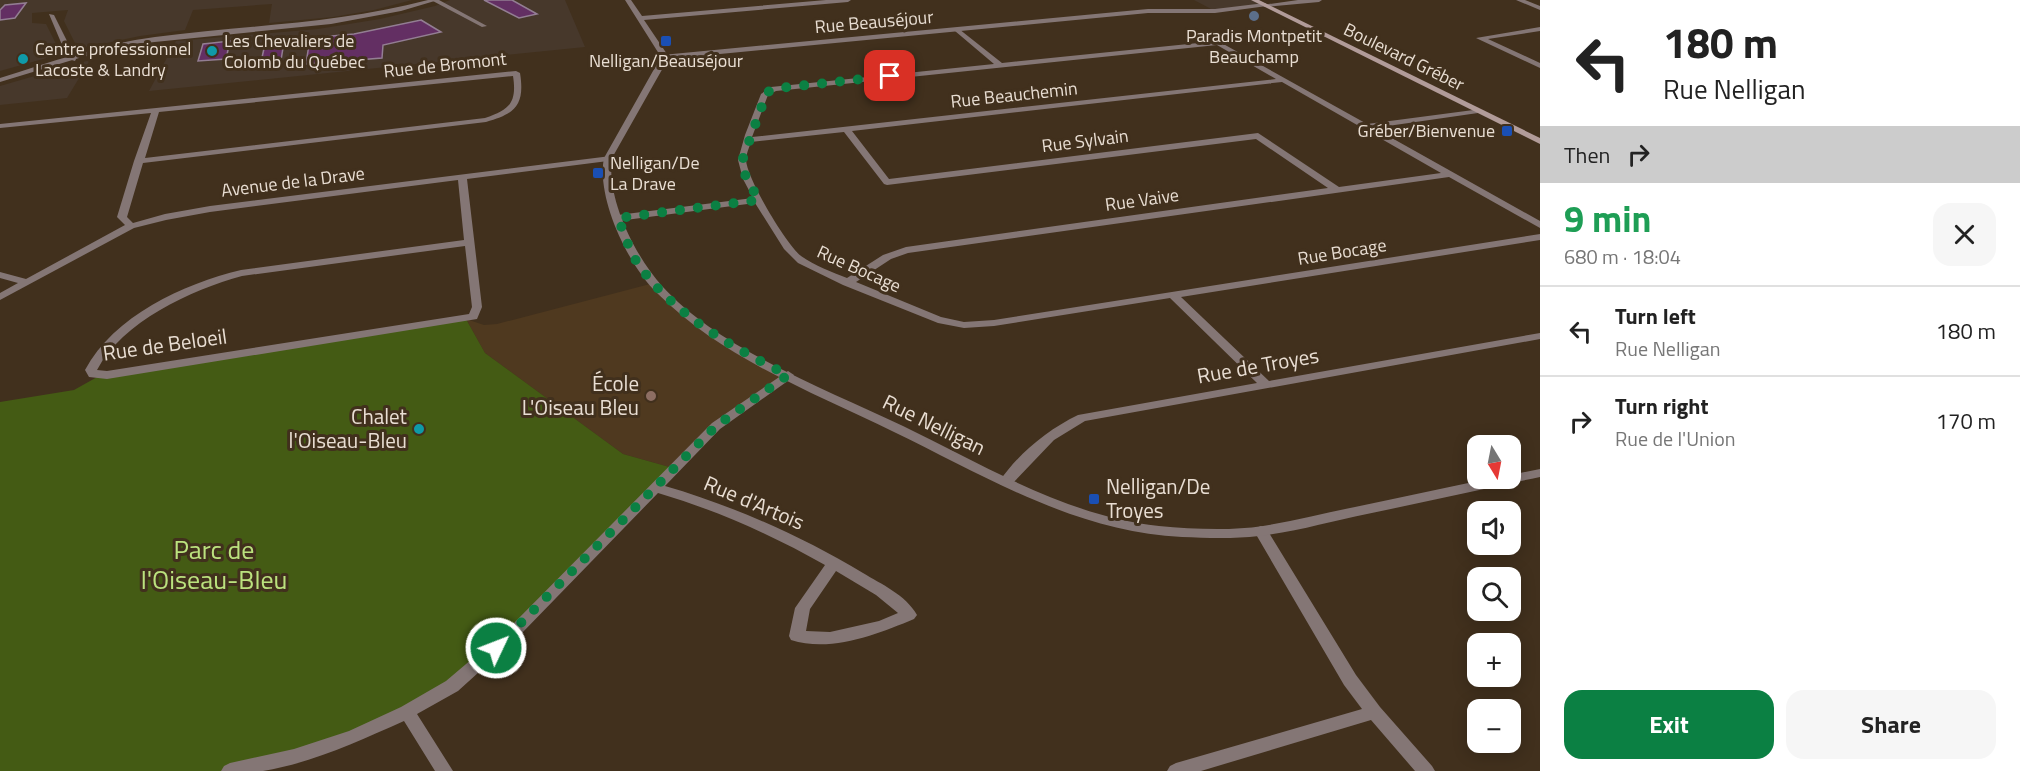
<!DOCTYPE html>
<meta charset="utf-8">
<style>
body{margin:0;font-family:"Titillium Web",sans-serif;background:#f6f6f6;color:#222;height:100vh;display:flex;flex-direction:column;font-size:22px;white-space:nowrap}
*{box-sizing:border-box;margin:0}
p{font-size:20px;color:#767676}
.icon{flex:none;width:33px;height:33px;fill:none;stroke:currentColor;stroke-width:2;stroke-linecap:round;stroke-linejoin:round}
.map{position:relative;flex:1;overflow:hidden}
.panel{display:flex;flex-direction:column;background:#fff;width:480px}
.panel>*{flex:none}
.top-card{background:#fff;color:#222;overflow:hidden}
.needle{width:39px;rotate:170deg}
.fabs{position:absolute;left:1467px;top:435px;display:grid;gap:12px}
.fabs a{display:grid;place-items:center;width:54px;height:54px;border-radius:12px;background:#fff;box-shadow:0 3px 15px #0003;font-size:30px}
.pin{position:absolute;display:grid;place-items:center;width:51px;height:51px;color:#fff;margin:-26px;border-radius:12px;box-shadow:0 3px 9px #0006}
.me{position:absolute;width:66px;margin:-33px;rotate:47deg;stroke-linejoin:round;filter:drop-shadow(0 0 4px #0008)}
.turn{display:flex;align-items:center;gap:21px;height:126px;padding:0 24px;font-size:27px}
.turn .icon{width:78px;height:78px;stroke-width:2.5}
.turn b{display:block;font-size:42px;line-height:51px}
.then{display:flex;align-items:center;height:57px;padding:0 24px;background:#0003;gap:12px;font-size:22px}
.round{display:grid;place-items:center;flex:none;width:63px;height:63px;border-radius:18px;background:#f6f6f6}
.headline{display:flex;align-items:center;justify-content:space-between;height:102px;padding:0 24px}
h1{font-size:36px;font-weight:700;line-height:45px;color:#1e9e55}
.cta{display:flex;gap:12px;margin-top:auto;padding:12px 24px}
.cta a{flex:1;height:69px;border-radius:18px;background:#0b8043;color:#fff;font-size:24px;font-weight:700;line-height:69px;text-align:center}
.cta a+a{background:#f6f6f6;color:#222}
ul{padding:0;list-style:none}
li{display:flex;align-items:center;gap:18px;height:90px;padding:0 24px;border-top:2px solid #e0e0e0}
li div{flex:1}
li b{display:block;font-size:22px}
li em{font-style:normal}
main{display:flex;flex:1;min-height:0}
.map>svg:first-child{display:block}
.commercial{fill:#47382b}
.built{fill:#4f391f}
.green{fill:#445b14}
.building{fill:#632f63;stroke:#937e93;stroke-width:1.5}
.lines{fill:none;stroke-linecap:round;stroke-linejoin:round}
.minor{fill:#847675;fill-rule:evenodd}
.tertiary{fill:#847675;fill-rule:evenodd}
.secondary{fill:#b19b99;fill-rule:evenodd}
.route{stroke:#0b8043;stroke-width:10;stroke-dasharray:0 18}
.service-dot{fill:#5c6f8a;stroke:#41301d;stroke-width:2}
.transit-dot{fill:#1a4fb4;stroke:#41301d;stroke-width:2}
.culture-dot{fill:#0f9aa8;stroke:#41301d;stroke-width:2}
.education-dot{fill:#8d6e63;stroke:#41301d;stroke-width:2}
.labels{text-anchor:middle;stroke-width:6;stroke-linejoin:round;paint-order:stroke}
.far-street-label{font-size:18px;fill:#e9ded3;stroke:#41301d}
.far-poi-label{font-size:18px;fill:#e9ded3;stroke:#41301d;text-anchor:start}
.street-label{font-size:21px;fill:#e9ded3;stroke:#41301d}
.poi-label{font-size:21px;fill:#e9ded3;stroke:#41301d;text-anchor:end}
.near-park-label{font-size:26px;fill:#bbe27e;stroke:#41301d}
</style>
<main>
<div class="map">
<svg width="1540" height="771" viewBox="0 0 1540 771">
<rect width="100%" height="100%" fill="#41301d"/>
<!-- commercial -->
<path class="commercial" d="M0,0H412L374,10L333,17L269,23L272,4L193,10L185,30L140,36L78,49L64,21L68,10L32,13V23L46,24L61,54L0,71Z
M450,0H565L585,47L149,91L176,41L318,29L380,19L435,6Z
M1194,0H1254L1265,5L1215,11Z
M90,60L67,98L0,105V86Z"/>
<!-- built -->
<path class="built" d="M654,283L722,340L788,375L729,416L673,468L623,454L485,353L466,319L484,325L497,324Z"/>
<!-- green -->
<path class="green" d="M466,319L485,353L623,454L673,468L475,668L380,726L230,771H0V402L74,390L99,376Z"/>
<!-- building -->
<path class="building" d="M484,0H512L537,14L519,18Z
M26,3L15,18L0,20V10L5,5Z
M421,20L441,32L383,45L382,58L306,64L310,38L354,34Z
M230,41L226,59L198,61L203,44Z
M284,42L281,60L261,62L265,44Z"/>
<g class="lines">
<!-- minor -->
<path class="minor" d="M431,0H439L487,26L482,27Z
M625,0H631L642,16L826,0H851L848,2L644,20L669,57L665,59L661,57Z
M1298,0H1322L1319,2L1265,7L1262,5Z
M1516,0H1525L1540,6V10Z
M49,14L54,15L76,59L75,61L68,59Z
M1540,27V31L1488,39L1540,63V68L1476,38Z
M955,29H959L1002,63L1218,41L1367,124L1481,109V113H1478L1374,128L1540,221V228L1449,177L908,253L891,259L856,282L941,317L964,322L994,320L1540,234V240L1181,297L1269,381L1540,333V339L1085,421L1054,440L1011,485H1001L999,482C1018,454 1047,430 1078,415L1257,383L1170,298L994,326L964,328L938,323L843,285L798,263L784,249L755,203L618,221L613,218L618,215L753,198L743,179L738,160L745,135L761,94L771,87L994,64L955,31ZM1217,45L1276,79L752,137L768,95L776,91ZM1282,82L1441,173L1339,187L1258,133L889,179L852,131ZM844,132L884,184L887,185L1256,139L1328,188L906,247L883,255L847,278C832,272 815,266 801,256C786,244 747,179 746,160C746,154 749,148 751,142Z
M516,71L520,73C525,104 516,114 486,122L143,163L127,217L133,223L165,214L210,206L611,156V160L608,161L467,179L482,307L477,319L107,379L89,377L85,370C114,316 183,284 241,270L464,240L458,180L210,212L166,220L134,228L0,300V293L18,283L0,278V272L26,279L125,225L117,217L134,161L151,113L0,128V124ZM513,76C517,102 510,110 485,118L145,158L159,112ZM465,246L472,307L469,314L107,371L97,370C122,322 191,290 242,276Z
M788,371L794,375L792,378L720,429L665,486C734,506 801,536 863,573C881,584 906,595 917,615L914,619C878,634 831,653 791,640L789,636L795,608L825,565C772,535 716,510 658,493L522,633L458,691L417,714L453,771H435L404,721C359,741 312,763 263,771C250,771 235,771 221,771L224,766L230,763L294,749L349,731L401,707L446,681L512,625L712,423ZM836,571L876,595L898,613L879,621L830,632L806,631L810,609Z
M1261,526L1266,528L1356,675L1380,707L1432,766L1435,771H1415L1371,720L1201,771H1167L1170,766L1176,763L1362,709L1344,685L1254,531L1256,528Z"/>
<!-- tertiary -->
<path class="tertiary" d="M428,0H438L401,11L331,24L135,44L79,58L0,82V78C51,62 102,44 155,37C246,25 338,24 428,0Z
M1265,3L1268,5L1267,6L1215,13H1148L668,59L612,158C606,198 635,256 662,286C719,349 827,390 903,426C986,466 1066,516 1159,526C1192,529 1230,531 1263,526C1294,521 1324,513 1355,507C1401,497 1446,488 1492,478H1510V475L1540,469V477C1482,489 1425,502 1367,514C1332,521 1295,532 1259,536C1234,539 1207,538 1182,537C1076,532 987,477 894,432C812,392 722,358 657,293C628,265 596,198 604,158L662,55L1148,9H1215Z"/>
<!-- secondary -->
<path class="secondary" d="M1251,0H1259L1540,138V144Z"/>
</g>
<g class="lines">
<!-- route -->
<path class="route" d="M496,648L716,426L788,375C733,348 674,315 638,264C629,250 624,233 618,218L759,200L746,178L742,161L767,92L780,88L890,76"/>
</g>
<!-- markers -->
<circle class="service-dot" cx="1254" cy="16" r="6"/>
<g class="transit-dot">
<rect x="660" y="35" width="12" height="12" rx="3"/>
<rect x="1501" y="125" width="12" height="12" rx="3"/>
<rect x="592" y="167" width="12" height="12" rx="3"/>
<rect x="1088" y="493" width="12" height="12" rx="3"/>
</g>
<g class="culture-dot">
<circle cx="212" cy="51" r="6"/>
<circle cx="23" cy="59" r="6"/>
<circle cx="419" cy="429" r="6"/>
</g>
<circle class="education-dot" cx="651" cy="396" r="6"/>
<g class="labels">
<!-- far-street labels -->
<g class="far-street-label">
<text transform="translate(874 22) rotate(-5)" y="6">Rue Beauséjour</text>
<text transform="translate(1404 57) rotate(26)" y="6">Boulevard Gréber</text>
<text transform="translate(445 65) rotate(-6)" y="6">Rue de Bromont</text>
<text transform="translate(1014 95) rotate(-6)" y="6">Rue Beauchemin</text>
<text transform="translate(1085 141) rotate(-7)" y="6">Rue Sylvain</text>
<text transform="translate(293 182) rotate(-7)" y="6">Avenue de la Drave</text>
<text transform="translate(1142 200) rotate(-8)" y="6">Rue Vaive</text>
<text transform="translate(1342 252) rotate(-9)" y="6">Rue Bocage</text>
<text transform="translate(859 269) rotate(24)" y="6">Rue Bocage</text>
</g>
<!-- far-poi labels -->
<g class="far-poi-label">
<text x="1254" y="42" text-anchor="middle">Paradis Montpetit<tspan x="1254" dy="21">Beauchamp</tspan></text>
<text x="224" y="47">Les Chevaliers de<tspan x="224" dy="21">Colomb du Québec</tspan></text>
<text x="35" y="55">Centre professionnel<tspan x="35" dy="21">Lacoste &amp; Landry</tspan></text>
<text x="666" y="67" text-anchor="middle">Nelligan/Beauséjour</text>
<text x="1495" y="137" text-anchor="end">Gréber/Bienvenue</text>
<text x="610" y="169">Nelligan/De<tspan x="610" dy="21">La Drave</tspan></text>
</g>
<!-- street labels -->
<g class="street-label">
<text transform="translate(165 345) rotate(-8)" y="7">Rue de Beloeil</text>
<text transform="translate(1258 366) rotate(-10)" y="7">Rue de Troyes</text>
<text transform="translate(934 425) rotate(26)" y="7">Rue Nelligan</text>
<text transform="translate(754 503) rotate(23)" y="7">Rue d'Artois</text>
</g>
<!-- poi labels -->
<g class="poi-label">
<text x="639" y="391">École<tspan x="639" dy="24">L'Oiseau Bleu</tspan></text>
<text x="407" y="424">Chalet<tspan x="407" dy="24">l'Oiseau-Bleu</tspan></text>
<text x="1106" y="494" text-anchor="start">Nelligan/De<tspan x="1106" dy="24">Troyes</tspan></text>
</g>
<!-- near-park labels -->
<g class="near-park-label">
<text x="214" y="559">Parc de<tspan x="214" dy="30">l'Oiseau-Bleu</tspan></text>
</g>
</g>
</svg>
<div class="fabs">
<a><svg class="needle" viewBox="-14 -14 28 28"><path d="M0-13l5 13h-10z" fill="#e53935"/><path d="M0 13l5-13h-10z" fill="#767676"/></svg></a>
<a><svg class="icon" aria-label="sound" viewBox="0 0 24 24"><path d="M4 9h4l5-4v14l-5-4H4zM17 9q2 3 0 6"/></svg></a>
<a><svg class="icon" aria-label="search" viewBox="0 0 24 24"><circle cx="10" cy="10" r="6"/><path d="M15 15l6 6"/></svg></a>
<a>+</a>
<a>−</a>
</div>
<div class="pin" style="left:890px;top:76px;background:#d93025"><svg class="icon" aria-label="arrive" viewBox="0 0 24 24"><path d="M6 21V4h12l-3 4 3 4H6"/></svg></div>
<svg class="me" style="left:496px;top:648px" viewBox="-20 -20 40 40"><circle r="17" fill="#0b8043" stroke="#fff" stroke-width="3"/><path d="M0-11L8 9 0 5-8 9z" fill="#fff"/></svg>
</div>
<section class="panel">
<div class="top-card">
<div class="turn"><svg class="icon" aria-label="left" viewBox="0 0 24 24"><path d="M17 20v-9H6M10 6l-5 5 5 5"/></svg><div><b>180 m</b>Rue Nelligan</div></div>
<div class="then">Then<svg class="icon" aria-label="right" viewBox="0 0 24 24"><path d="M7 20v-9h11M14 6l5 5-5 5"/></svg></div>
</div>
<div class="headline"><div><h1>9 min</h1><p>680 m · 18:04</p></div><a class="round"><svg class="icon" aria-label="close" viewBox="0 0 24 24"><path d="M6 6l12 12M18 6L6 18"/></svg></a></div>
<ul>
<li><svg class="icon" aria-label="left" viewBox="0 0 24 24"><path d="M17 20v-9H6M10 6l-5 5 5 5"/></svg><div><b>Turn left</b><p>Rue Nelligan</p></div><em>180 m</em></li>
<li><svg class="icon" aria-label="right" viewBox="0 0 24 24"><path d="M7 20v-9h11M14 6l5 5-5 5"/></svg><div><b>Turn right</b><p>Rue de l'Union</p></div><em>170 m</em></li>
</ul>
<div class="cta"><a>Exit</a><a>Share</a></div>
</section>
</main>
